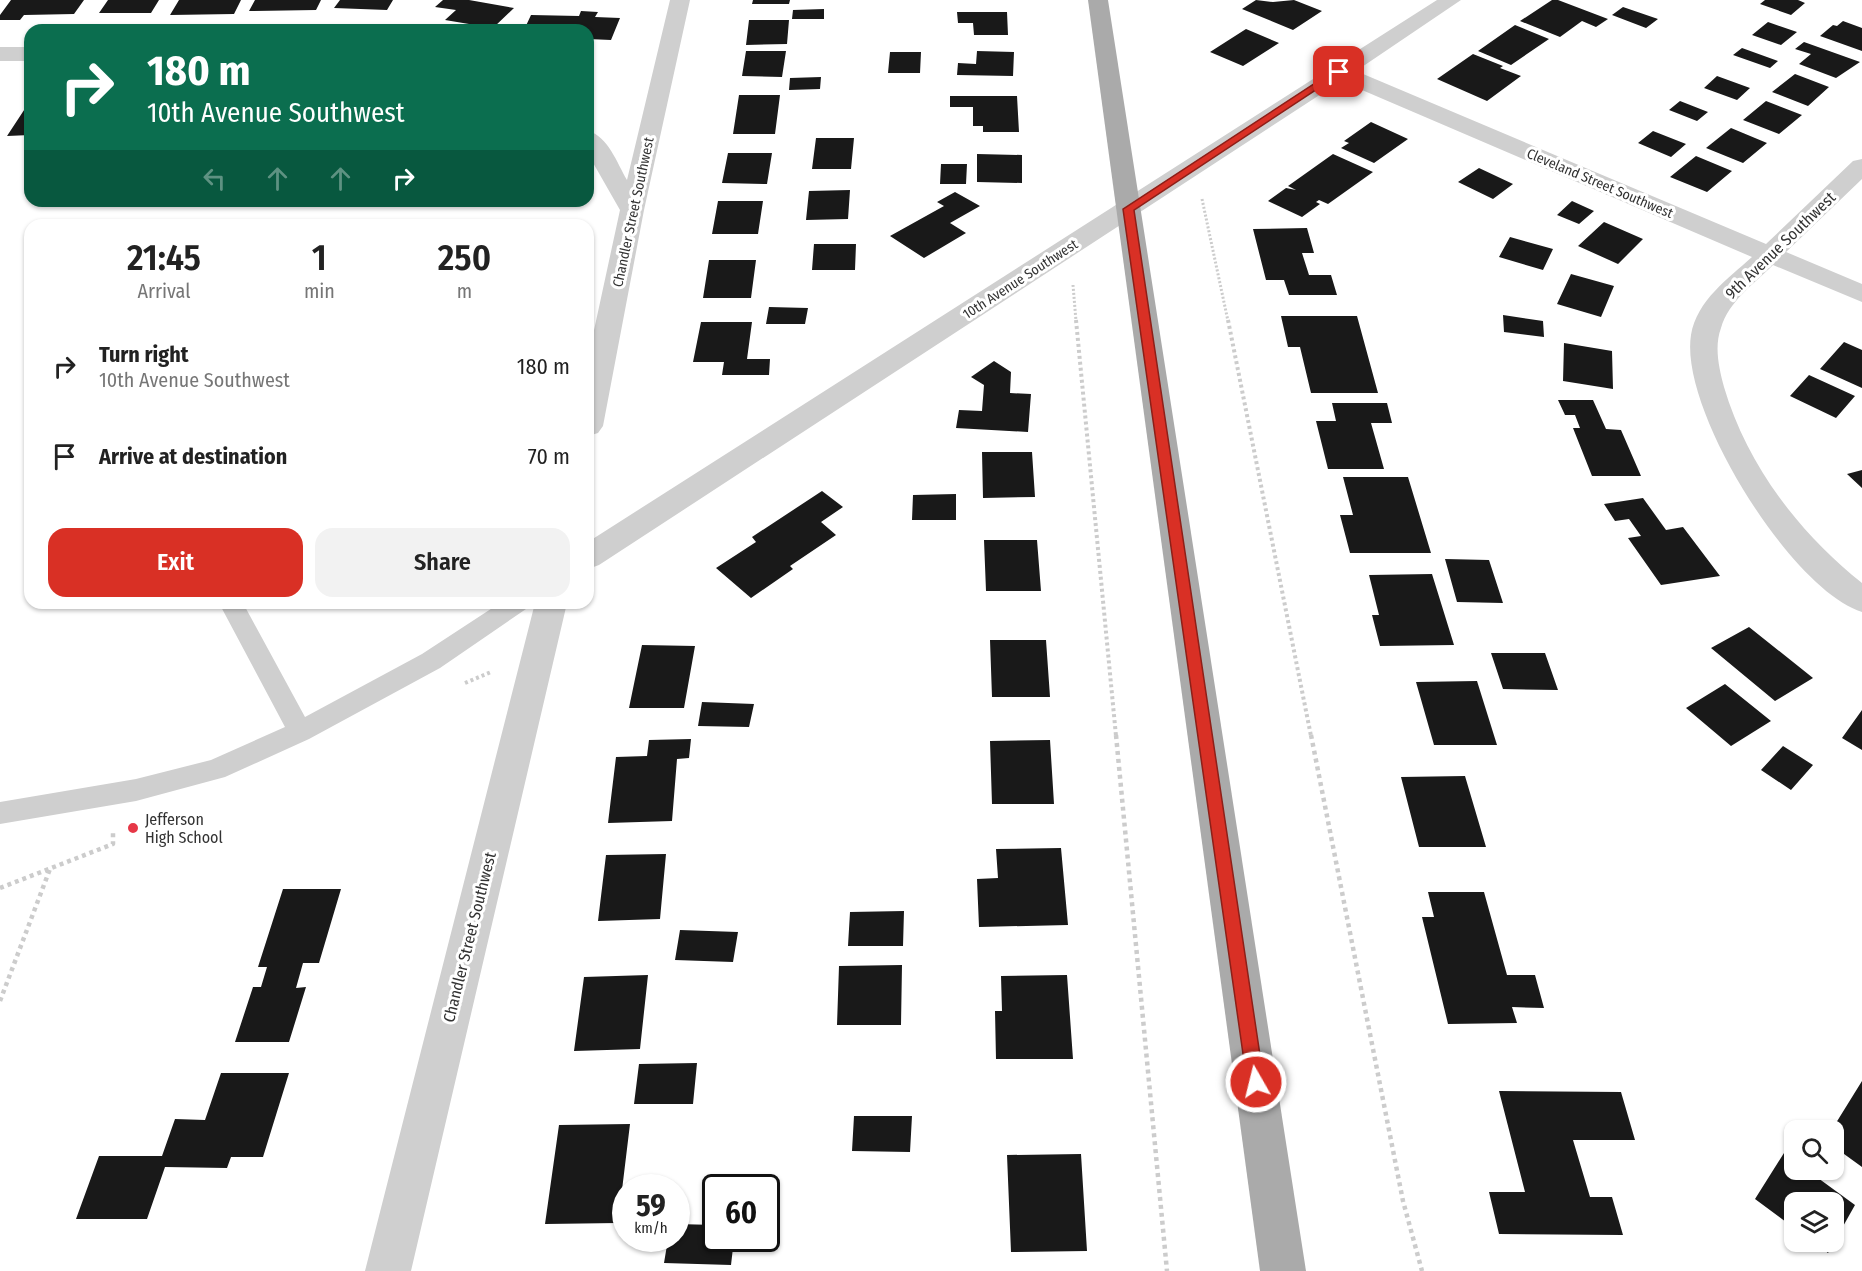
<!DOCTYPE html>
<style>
body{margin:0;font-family:"Fira Sans Condensed",sans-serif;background:#f2f2f2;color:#222;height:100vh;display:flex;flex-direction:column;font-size:22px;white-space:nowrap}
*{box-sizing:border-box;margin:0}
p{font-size:20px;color:#767676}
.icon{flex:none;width:33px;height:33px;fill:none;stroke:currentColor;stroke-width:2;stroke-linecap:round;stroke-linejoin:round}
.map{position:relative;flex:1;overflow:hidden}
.panel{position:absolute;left:24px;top:219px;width:570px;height:390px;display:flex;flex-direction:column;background:#fff;border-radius:18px;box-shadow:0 2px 4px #0004}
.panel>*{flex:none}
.guide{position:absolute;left:24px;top:24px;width:570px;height:183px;border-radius:18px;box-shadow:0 2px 4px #0004;background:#0b6e4f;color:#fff;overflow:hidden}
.buttons{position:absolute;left:1784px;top:1120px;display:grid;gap:12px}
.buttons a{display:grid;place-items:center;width:60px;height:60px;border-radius:12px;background:#fff;box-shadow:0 2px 4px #0004;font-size:30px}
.speed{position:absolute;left:612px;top:1174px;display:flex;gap:12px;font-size:30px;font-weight:700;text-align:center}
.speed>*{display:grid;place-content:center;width:78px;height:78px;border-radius:50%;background:#fff;box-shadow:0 2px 4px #0004;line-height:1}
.speed small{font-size:15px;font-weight:400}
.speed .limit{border:3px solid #111;border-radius:9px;background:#fff;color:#111}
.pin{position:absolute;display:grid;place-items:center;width:51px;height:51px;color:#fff;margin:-26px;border-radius:12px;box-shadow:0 3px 9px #0006}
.me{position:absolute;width:66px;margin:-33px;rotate:352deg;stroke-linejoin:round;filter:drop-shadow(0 0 4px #0008)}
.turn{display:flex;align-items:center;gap:21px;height:126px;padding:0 24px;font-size:27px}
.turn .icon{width:78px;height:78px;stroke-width:2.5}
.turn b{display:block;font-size:42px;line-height:51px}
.lanes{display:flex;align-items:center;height:57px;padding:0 24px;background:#0003;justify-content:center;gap:30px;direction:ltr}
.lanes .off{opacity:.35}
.eta{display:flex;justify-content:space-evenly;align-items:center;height:102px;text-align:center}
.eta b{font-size:36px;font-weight:600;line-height:42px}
.button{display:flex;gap:12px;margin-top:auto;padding:12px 24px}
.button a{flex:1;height:69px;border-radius:18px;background:#d93025;color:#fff;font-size:24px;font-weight:600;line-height:69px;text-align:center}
.button a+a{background:#f2f2f2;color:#222}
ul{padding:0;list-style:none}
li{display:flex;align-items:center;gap:18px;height:90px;padding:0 24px}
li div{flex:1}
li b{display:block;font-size:22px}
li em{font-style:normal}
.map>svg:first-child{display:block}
.building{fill:#191919}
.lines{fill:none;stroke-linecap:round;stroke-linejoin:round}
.path-far2{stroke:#ccc;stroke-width:3;stroke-dasharray:2 2;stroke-linecap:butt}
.path-far1{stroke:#ccc;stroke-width:4;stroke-dasharray:3 3;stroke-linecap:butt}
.path{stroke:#ccc;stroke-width:4.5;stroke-dasharray:4 4;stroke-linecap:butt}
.service{fill:#cfcfcf;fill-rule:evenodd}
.minor{fill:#cfcfcf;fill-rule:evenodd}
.primary{fill:#aaa;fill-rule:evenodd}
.route{fill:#d93025;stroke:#8d1f18;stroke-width:1.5}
.poi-dot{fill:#e63747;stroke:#fff;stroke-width:2}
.labels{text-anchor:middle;stroke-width:6;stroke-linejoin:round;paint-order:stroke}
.far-street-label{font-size:14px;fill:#323232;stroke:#fff}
.street-label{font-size:16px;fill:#323232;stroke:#fff}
.poi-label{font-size:16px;fill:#323232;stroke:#fff;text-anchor:start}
</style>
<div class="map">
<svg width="1862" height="1271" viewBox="0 0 1862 1271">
<rect width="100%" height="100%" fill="#fff"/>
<!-- building -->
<path class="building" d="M11,0H84L74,14L24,15L20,20H0V15Z
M108,0H159L151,13H99Z
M179,0H241L234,14L170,15Z
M255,0H321L316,10L249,11Z
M340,0H393L387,10L334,8Z
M443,0H469L514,8L493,28L445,20L456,10L435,7Z
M753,0H790L789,4H752Z
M1256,0L1273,2L1294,0L1322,11L1293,30L1242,9Z
M1552,0H1558L1608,19L1596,27L1582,21L1560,37L1520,21Z
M1765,0H1798L1805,3L1791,15L1760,4Z
M1623,7L1658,19L1646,28L1612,15Z
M824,9V19H792L793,10Z
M581,11L598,12L595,17L620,18L611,40L588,39V30H524L531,15L579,16Z
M957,12H1007L1008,35H974L973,23H958Z
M749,20H789L787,44L746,45Z
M1843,21L1862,28V51L1820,36L1833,25L1837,26Z
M1768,22L1797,32L1781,45L1752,35Z
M1515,25L1549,39L1511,65L1478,51Z
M1246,29L1279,43L1243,66L1210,52Z
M1804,42L1860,62L1836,78L1799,64L1811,54L1795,49Z
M1742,48L1778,61L1770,68L1733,55Z
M746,51H786L782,77L742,76Z
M977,51L1014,52L1013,76L957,75L958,63L976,64Z
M890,52H921L920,73H888Z
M1473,54L1503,66L1500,68L1521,76L1487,101L1437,79Z
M1795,74L1829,87L1808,106L1772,92Z
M1717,76L1750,88L1737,100L1704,88Z
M821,77L820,89L789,90L790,78Z
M739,95H780L775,134H733Z
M950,96H1017L1019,132H983V126H973V107H950Z
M30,101V135L7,136Z
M1680,101L1708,112L1697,121L1669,110Z
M1766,101L1802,115L1779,134L1743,120Z
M1371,122L1408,139L1374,163L1341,148L1349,143L1344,141Z
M1731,128L1767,143L1743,163L1706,148Z
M1653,131L1686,144L1671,157L1638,143Z
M816,138H854L851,169H812Z
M728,153H772L767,184L722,183Z
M977,154L1022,155V183L977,182Z
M1333,154L1373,172L1328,204L1319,200L1316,202L1320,204L1302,217L1268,201L1286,188L1296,190L1288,186Z
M1696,156L1732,171L1707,192L1670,177Z
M941,164H967L966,184H940Z
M1479,168L1513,184L1493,199L1458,182Z
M850,190L848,219L806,220L809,191Z
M955,192L980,206L950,223L966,233L924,258L890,236L944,206L937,202Z
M487,201H511V202L489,207Z
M718,201H763L758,234H712Z
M1572,201L1594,211L1579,224L1557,215Z
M1604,222L1643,239L1618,264L1578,246Z
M1307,228L1314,253H1302L1309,275H1331L1337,295H1289L1284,280H1266L1253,229Z
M1510,237L1553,249L1543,270L1499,257Z
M814,244H856L855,270H812Z
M709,260H756L751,298H703Z
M1571,274L1614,286L1601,317L1557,304Z
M769,307L808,308L805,324H766Z
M1503,315L1543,321L1544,337L1504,332Z
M1281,316H1357L1378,393H1311L1300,347H1288Z
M701,322H752L747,359H770L769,375H722L724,362H693Z
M1844,342L1862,350V388L1820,369Z
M1564,343L1612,351L1613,389L1563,381Z
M994,361L1011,372L1010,393L1031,394L1028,432L956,428L959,410L982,411L984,385L971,377Z
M1809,375L1855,396L1836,418L1790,396Z
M1558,400H1593L1606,429L1621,430L1641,476H1592L1573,428H1580L1575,415H1565Z
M1332,403H1387L1392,423H1371L1384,469H1328L1316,421H1336Z
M982,452H1032L1035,497L983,498Z
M1862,470V488L1847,474Z
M1343,477H1408L1431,553H1350L1340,515H1353Z
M822,491L843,507L821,522L836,535L790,566L793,569L751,598L716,568L756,542L752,537Z
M956,494V520H912L913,495Z
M1643,498L1666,530L1683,527L1720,576L1661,585L1628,538L1641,536L1629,519L1615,521L1604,504Z
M984,540H1037L1041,591H986Z
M1445,559L1489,560L1503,603L1457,602Z
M1432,574L1454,645L1380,646L1372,615H1379L1369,575Z
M1749,627L1813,678L1775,701L1711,648Z
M990,640H1046L1050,697H992Z
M642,645L695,646L684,708H629Z
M1491,653H1545L1558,690L1503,689Z
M1477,681L1497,745H1434L1416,682Z
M1725,684L1771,721L1731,746L1686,708Z
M702,702L754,704L749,727L698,726Z
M1862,710V750L1842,738Z
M691,739L689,758L677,759L672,821L608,823L616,757L647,756L649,740Z
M1050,740L1054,804H992L990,741Z
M1783,746L1813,765L1791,790L1761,770Z
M1465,776L1486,847H1419L1401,777Z
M1061,848L1068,925L979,927L977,879L998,878L996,849Z
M666,854L660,919L598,921L606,855Z
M283,889H341L319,963H303L296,988L306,987L289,1042H235L253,987H261L267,967H258Z
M1428,892H1484L1507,975H1535L1544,1008L1512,1007L1517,1023L1448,1024L1422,917H1434Z
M904,911L903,946H848L850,912Z
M680,930L738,932L733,962L675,960Z
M902,965L901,1025H837L839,966Z
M648,975L640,1049L574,1051L584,977Z
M1067,975L1073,1059H996L995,1011H1002L1001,976Z
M697,1063L693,1104H634L639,1064Z
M221,1073H289L263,1157H231L227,1168L165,1167L147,1219H76L99,1156H162L175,1119L205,1120Z
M1862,1081V1167L1833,1146L1831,1131Z
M1499,1091L1621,1092L1635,1140H1573L1590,1197H1612L1623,1235L1499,1234L1489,1192H1525Z
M854,1116H912L910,1152L852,1151Z
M630,1124L618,1223L545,1224L559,1125Z
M1784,1153L1794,1161V1170H1807L1855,1205L1828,1253L1814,1242H1833V1203H1794V1228L1755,1199Z
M1081,1154L1087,1251L1011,1252L1007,1155Z
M676,1224L716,1225V1239H734L731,1265L664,1263L668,1239H676Z"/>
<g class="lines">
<!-- path-far2 -->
<path class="path-far2" d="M1202,199L1228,321
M1073,285L1076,321"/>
<!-- path-far1 -->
<path class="path-far1" d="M1076,320L1116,736
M1228,320L1311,736
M465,683L491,672"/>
<!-- path -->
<path class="path" d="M1116,735L1167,1271
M1311,735L1403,1201L1422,1271
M0,888L113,844V830
M0,1001L50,869"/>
<!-- service -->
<path class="service" d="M219,603H243L305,717L422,654L500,603H530L526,609L440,668L309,739L225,777L136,801L0,824V802L136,779L211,760L285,727Z"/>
<!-- minor -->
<path class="minor" d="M670,0H690L644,210L603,426L598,433L588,436V358L620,210L588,154V131C608,136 617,163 627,180Z
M1437,0H1461L1356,71L1766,244L1853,161L1862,159V179L1786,252L1862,284V302L1773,265C1753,285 1729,301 1721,328C1714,347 1719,368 1724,387C1747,465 1799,533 1862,583V612C1791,590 1679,409 1691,335C1697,300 1728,279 1752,257L1341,81L599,565L588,569V542Z
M0,47H30V61H0Z
M535,603H567L411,1271H365Z"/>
<!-- primary -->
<path class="primary" d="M1088,0H1108L1306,1271H1260Z"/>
</g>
<!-- route -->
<path class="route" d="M1335,70L1343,72L1134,210L1264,1082L1262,1088L1256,1091L1250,1088L1247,1082L1123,209Z"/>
<!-- markers -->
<circle class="poi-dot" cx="133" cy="828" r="6"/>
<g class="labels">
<!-- far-street labels -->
<g class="far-street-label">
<text transform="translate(1600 183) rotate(23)" y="5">Cleveland Street Southwest</text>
<text transform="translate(633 212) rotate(-78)" y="5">Chandler Street Southwest</text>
<text transform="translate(1020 279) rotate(-33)" y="5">10th Avenue Southwest</text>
</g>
<!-- street labels -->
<g class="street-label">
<text transform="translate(1780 245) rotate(-44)" y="6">9th Avenue Southwest</text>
<text transform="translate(469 937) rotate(-76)" y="6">Chandler Street Southwest</text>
</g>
<!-- poi labels -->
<g class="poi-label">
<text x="145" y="825">Jefferson<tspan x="145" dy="18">High School</tspan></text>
</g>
</g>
</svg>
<div class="buttons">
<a><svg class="icon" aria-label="search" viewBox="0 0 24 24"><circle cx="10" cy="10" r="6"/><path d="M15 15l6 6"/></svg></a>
<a><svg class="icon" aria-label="layers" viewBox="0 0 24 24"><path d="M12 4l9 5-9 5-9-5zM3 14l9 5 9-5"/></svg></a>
</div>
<div class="speed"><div>59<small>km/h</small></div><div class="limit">60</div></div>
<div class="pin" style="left:1339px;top:72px;background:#d93025"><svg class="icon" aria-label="arrive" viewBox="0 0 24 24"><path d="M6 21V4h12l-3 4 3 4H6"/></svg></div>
<svg class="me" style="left:1256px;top:1082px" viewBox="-20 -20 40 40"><circle r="17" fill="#d93025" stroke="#fff" stroke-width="3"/><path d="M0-11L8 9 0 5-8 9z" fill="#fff"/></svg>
<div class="guide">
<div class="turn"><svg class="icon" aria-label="right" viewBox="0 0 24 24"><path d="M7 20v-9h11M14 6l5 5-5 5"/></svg><div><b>180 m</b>10th Avenue Southwest</div></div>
<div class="lanes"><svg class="icon off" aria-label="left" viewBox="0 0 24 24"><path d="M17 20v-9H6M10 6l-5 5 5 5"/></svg><svg class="icon off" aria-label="ahead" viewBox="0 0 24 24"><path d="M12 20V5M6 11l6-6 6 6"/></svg><svg class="icon off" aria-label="ahead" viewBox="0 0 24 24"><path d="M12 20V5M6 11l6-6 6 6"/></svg><svg class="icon" aria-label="right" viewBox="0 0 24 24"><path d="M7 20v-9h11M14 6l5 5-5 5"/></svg></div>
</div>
<section class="panel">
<div class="eta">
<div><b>21:45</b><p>Arrival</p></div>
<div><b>1</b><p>min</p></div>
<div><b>250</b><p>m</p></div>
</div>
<ul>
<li><svg class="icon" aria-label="right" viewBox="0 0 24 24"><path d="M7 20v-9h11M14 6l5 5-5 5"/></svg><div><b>Turn right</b><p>10th Avenue Southwest</p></div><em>180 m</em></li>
<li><svg class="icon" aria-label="arrive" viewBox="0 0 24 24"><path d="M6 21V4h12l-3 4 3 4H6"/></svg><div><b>Arrive at destination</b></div><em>70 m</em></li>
</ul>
<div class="button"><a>Exit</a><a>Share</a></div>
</section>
</div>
